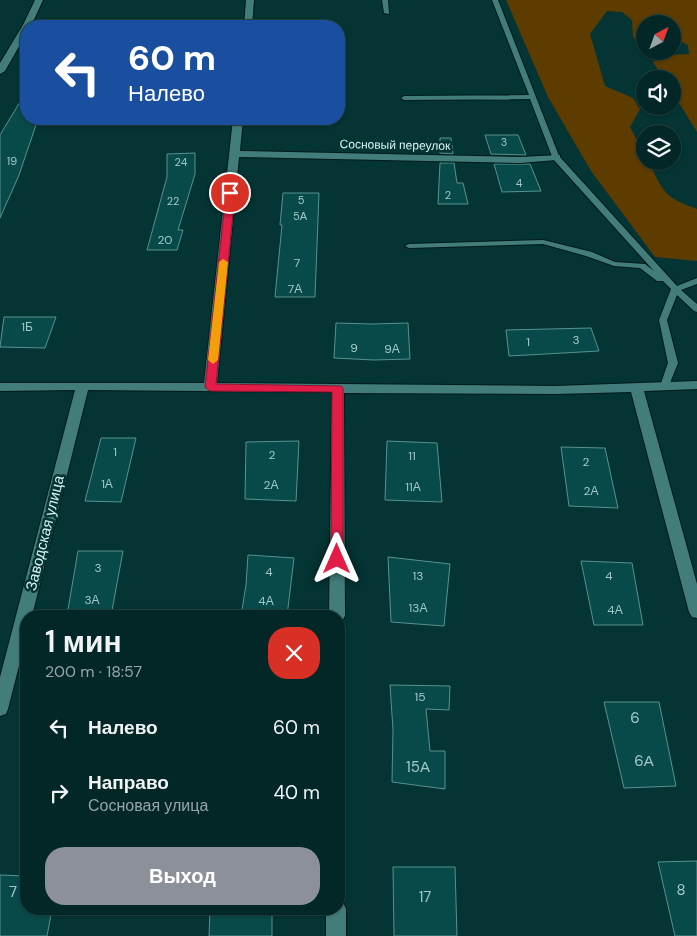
<!DOCTYPE html>
<html lang="ru">
<meta charset="utf-8">
<style>
body{margin:0;font-family:"DM Sans",sans-serif;background:#113332;color:#f1f3f6;height:100vh;display:flex;flex-direction:column;font-size:19px;white-space:nowrap}
*{box-sizing:border-box;margin:0}
p{font-size:16px;color:#97a5a7}
.icon{flex:none;width:28px;height:28px;fill:none;stroke:currentColor;stroke-width:2;stroke-linecap:round;stroke-linejoin:round}
.map{position:relative;flex:1;overflow:hidden}
.panel{position:absolute;left:20px;top:610px;width:325px;height:305px;display:flex;flex-direction:column;background:#032726;border-radius:20px;box-shadow:0 1px 4px #0004,0 0 0 1px #244443}
.panel>*{flex:none}
.hud{position:absolute;left:20px;top:20px;width:325px;height:105px;border-radius:20px;box-shadow:0 1px 4px #0004,0 0 0 1px #244443;background:#1a4fa0;color:#fff;overflow:hidden}
.needle{width:32px;rotate:41deg}
.tools{position:absolute;left:636px;top:15px;display:grid;gap:10px}
.tools a{display:grid;place-items:center;width:45px;height:45px;border-radius:50%;background:#032726;box-shadow:0 1px 4px #0004,0 0 0 1px #244443;font-size:25px}
.pin{position:absolute;display:grid;place-items:center;width:42px;height:42px;color:#fff;margin:-21px;border:2px solid #fff;border-radius:50%;box-shadow:0 1px 5px #0007}
.me{position:absolute;width:55px;margin:-28px;rotate:0deg;stroke-linejoin:round;filter:drop-shadow(0 0 4px #0008)}
.turn{display:flex;align-items:center;gap:18px;height:105px;padding:0 25px;font-size:22px}
.turn .icon{width:65px;height:65px;stroke-width:2.5}
.turn b{display:block;font-size:35px;line-height:42px}
.round{display:grid;place-items:center;flex:none;width:52px;height:52px;border-radius:20px;background:#113332}
.summary{display:flex;align-items:center;justify-content:space-between;height:85px;padding:0 25px}
h1{font-size:30px;font-weight:600;line-height:38px}
.primary-button{display:flex;gap:10px;margin-top:auto;padding:10px 25px}
.primary-button a{flex:1;height:58px;border-radius:20px;background:#8c9099;color:#fff;font-size:20px;font-weight:600;line-height:58px;text-align:center}
ul{padding:0;list-style:none}
li{display:flex;align-items:center;gap:15px;height:65px;padding:0 25px}
li div{flex:1}
li b{display:block;font-size:19px}
li em{font-style:normal}
.map>svg:first-child{display:block}
.green{fill:#5e3c00}
.building{fill:#084a49;stroke:#589290}
.lines{fill:none;stroke-linecap:round;stroke-linejoin:round}
.service-casing{stroke:#001a1a;stroke-width:2}
.minor-casing{stroke:#001a1a;stroke-width:2}
.service{fill:#437d7b;fill-rule:evenodd}
.minor{fill:#437d7b;fill-rule:evenodd}
.route{fill:#e11d48;stroke:#92132f}
.slow{fill:#f59e0b}
.labels{text-anchor:middle;stroke-width:5;stroke-linejoin:round;paint-order:stroke}
.far-number-label{font-size:11px;fill:#a2c9c8}
.far-street-label{font-size:12px;fill:#d6f3f2;stroke:#043433}
.number-label{font-size:12px;fill:#a2c9c8}
.street-label{font-size:15px;fill:#d6f3f2;stroke:#043433}
.near-number-label{font-size:15px;fill:#a2c9c8}
</style>
<div class="map">
<svg width="697" height="936" viewBox="0 0 697 936">
<rect width="100%" height="100%" fill="#043433"/>
<!-- green -->
<path class="green" d="M506,0H697V132L673,93L672,79H664L653,62L666,55L689,54L688,45L673,38L672,24H645V43H639L633,37L632,20L622,12L607,11L590,34L605,86L633,98L640,109L630,127L645,156V161H648C664,192 663,197 697,209V261L655,257L591,171L548,97Z"/>
<!-- building -->
<path class="building" d="M26,92V119H38L19,175L0,218V135Z
M485,135H518L526,155L491,154Z
M440,138H451L453,154L440,153Z
M195,153V174L178,230H183L177,250H147L167,177V154Z
M440,163H454L457,183H463L468,204H438Z
M494,164H530L541,191L502,192Z
M283,193H319L315,297H275L282,225H280Z
M4,317H56L45,348L0,347Z
M336,323L372,324L408,323L410,359L374,360L334,358Z
M591,328L599,351L509,356L506,330Z
M101,438H136L121,502L85,501Z
M299,441L296,501L245,499L246,442Z
M387,441L437,443L442,502L385,500Z
M561,447L605,448L618,508L569,506Z
M78,551H123L111,616L67,615Z
M248,555L294,558L287,616H241L246,585Z
M388,557L450,564L444,626L391,622Z
M581,561L632,563L643,625H594Z
M390,685L450,686L449,710L426,709L430,751H445V789L392,782L393,730Z
M604,702H659L676,786L624,788Z
M697,861V936H675L658,862Z
M393,867H455L457,936H394Z
M0,875L26,876V909H52L47,936H0Z
M210,909H272V936H209Z"/>
<g class="lines">
<!-- service casing -->
<g class="service-casing">
<path id="service" d="M382,0H388L389,14L384,13Z
M492,0H498L559,156L677,286L697,278V284L681,290L697,304V312L694,311L677,295L667,320L678,363L668,388H662L660,386L668,363L659,320L671,289L663,281H657L640,268L614,266L586,256L543,244L409,248L405,246L409,244L543,240L592,252L615,262L645,264L654,271L553,159L530,99L404,100L401,98L404,96L529,95Z"/>
</g>
<!-- minor casing -->
<g class="minor-casing">
<path id="minor" d="M35,0H43L31,26H26V34L5,71L0,74V63L23,25Z
M246,0H254L252,26H244Z
M233,119H243L240,151L520,157L560,155V159L556,160L520,163L239,157L217,383L555,386L697,381V389L644,391L697,584V618L692,617L689,612L631,392L555,394L344,393L345,616L342,621L339,622V616H329L332,392L88,390L32,616H26V638L8,709L6,714L0,716V677L75,390L0,391V383H204Z
M339,901L343,902L346,909V936H326V909H339Z"/>
</g>
<!-- service -->
<use href="#service" class="service"/>
<!-- minor -->
<use href="#minor" class="minor"/>
</g>
<!-- route -->
<path class="route" d="M230,190L235,193L216,384L341,386L343,388V559L341,563H333L331,559L332,392L210,391L205,387L226,193Z"/>
<!-- slow -->
<path class="slow" d="M223,259L228,262L218,360L213,364L208,360L219,262Z"/>
<g class="labels">
<!-- far-number labels -->
<g class="far-number-label">
<text x="504" y="146">3</text>
<text x="12" y="165">19</text>
<text x="181" y="166">24</text>
<text x="519" y="187">4</text>
<text x="448" y="199">2</text>
<text x="301" y="204">5</text>
<text x="173" y="205">22</text>
<text x="300" y="220">5А</text>
</g>
<!-- far-street labels -->
<g class="far-street-label">
<text transform="translate(395 145) rotate(1)" y="4">Сосновый переулок</text>
</g>
<!-- number labels -->
<g class="number-label">
<text x="165" y="244">20</text>
<text x="297" y="267">7</text>
<text x="295" y="293">7А</text>
<text x="27" y="331">1Б</text>
<text x="576" y="344">3</text>
<text x="528" y="346">1</text>
<text x="354" y="352">9</text>
<text x="392" y="353">9А</text>
<text x="115" y="456">1</text>
<text x="272" y="459">2</text>
<text x="412" y="460">11</text>
<text x="586" y="466">2</text>
<text x="107" y="488">1А</text>
<text x="271" y="489">2А</text>
<text x="413" y="491">11А</text>
<text x="591" y="495">2А</text>
<text x="98" y="572">3</text>
<text x="269" y="576">4</text>
<text x="418" y="580">13</text>
<text x="609" y="580">4</text>
<text x="92" y="604">3А</text>
<text x="266" y="605">4А</text>
<text x="418" y="612">13А</text>
<text x="615" y="614">4А</text>
<text x="420" y="701">15</text>
</g>
<!-- street labels -->
<g class="street-label">
<text transform="translate(45 533) rotate(-76)" y="5">Заводская улица</text>
</g>
<!-- near-number labels -->
<g class="near-number-label">
<text x="635" y="723">6</text>
<text x="644" y="766">6А</text>
<text x="418" y="772">15А</text>
<text x="681" y="895">8</text>
<text x="13" y="897">7</text>
<text x="425" y="902">17</text>
</g>
</g>
</svg>
<div class="tools">
<a><svg class="needle" viewBox="-14 -14 28 28"><path d="M0-13l5 13h-10z" fill="#e53935"/><path d="M0 13l5-13h-10z" fill="#97a5a7"/></svg></a>
<a><svg class="icon" aria-label="sound" viewBox="0 0 24 24"><path d="M4 9h4l5-4v14l-5-4H4zM17 9q2 3 0 6"/></svg></a>
<a><svg class="icon" aria-label="layers" viewBox="0 0 24 24"><path d="M12 4l9 5-9 5-9-5zM3 14l9 5 9-5"/></svg></a>
</div>
<div class="pin" style="left:230px;top:193px;background:#d93025"><svg class="icon" aria-label="arrive" viewBox="0 0 24 24"><path d="M6 21V4h12l-3 4 3 4H6"/></svg></div>
<svg class="me" style="left:337px;top:559px" viewBox="-20 -20 40 40"><path d="M0-17L14 15 0 8-14 15z" fill="#e11d48" stroke="#fff" stroke-width="4"/></svg>
<div class="hud">
<div class="turn"><svg class="icon" aria-label="left" viewBox="0 0 24 24"><path d="M17 20v-9H6M10 6l-5 5 5 5"/></svg><div><b>60 m</b>Налево</div></div>
</div>
<section class="panel">
<div class="summary"><div><h1>1 мин</h1><p>200 m · 18:57</p></div><a class="round" style="background:#d93025;color:#fff"><svg class="icon" aria-label="close" viewBox="0 0 24 24"><path d="M6 6l12 12M18 6L6 18"/></svg></a></div>
<ul>
<li><svg class="icon" aria-label="left" viewBox="0 0 24 24"><path d="M17 20v-9H6M10 6l-5 5 5 5"/></svg><div><b>Налево</b></div><em>60 m</em></li>
<li><svg class="icon" aria-label="right" viewBox="0 0 24 24"><path d="M7 20v-9h11M14 6l5 5-5 5"/></svg><div><b>Направо</b><p>Сосновая улица</p></div><em>40 m</em></li>
</ul>
<div class="primary-button"><a>Выход</a></div>
</section>
</div>
